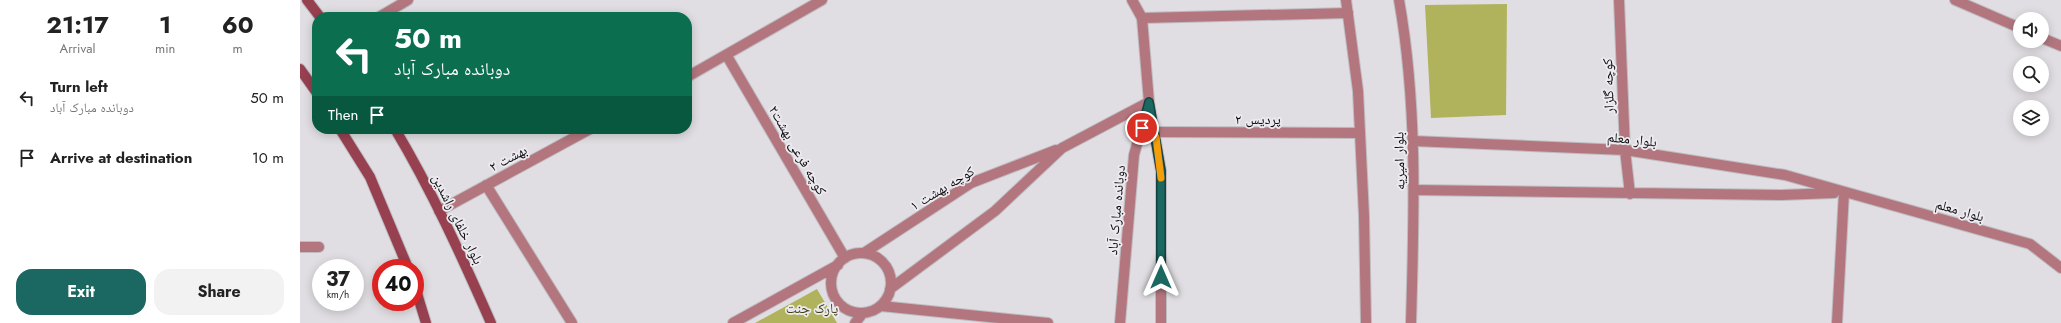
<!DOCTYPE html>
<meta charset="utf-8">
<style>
body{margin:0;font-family:Jost,"Noto Naskh Arabic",sans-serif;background:#f2f2f2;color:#222;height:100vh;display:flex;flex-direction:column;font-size:15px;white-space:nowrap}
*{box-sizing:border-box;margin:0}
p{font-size:13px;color:#767676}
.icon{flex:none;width:22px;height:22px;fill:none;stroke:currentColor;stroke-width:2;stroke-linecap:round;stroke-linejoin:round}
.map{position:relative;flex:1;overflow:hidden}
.side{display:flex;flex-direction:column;background:#fff;width:300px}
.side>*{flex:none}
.guide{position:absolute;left:12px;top:12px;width:380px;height:122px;border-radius:16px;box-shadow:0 2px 10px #0003;background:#0b6e4f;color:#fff;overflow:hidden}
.tools{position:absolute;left:1713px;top:12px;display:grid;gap:8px}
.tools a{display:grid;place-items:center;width:36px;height:36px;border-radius:50%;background:#fff;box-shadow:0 2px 10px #0003;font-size:20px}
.speed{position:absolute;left:12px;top:259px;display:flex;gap:8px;font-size:20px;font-weight:700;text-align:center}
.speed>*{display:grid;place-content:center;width:52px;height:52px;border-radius:50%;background:#fff;box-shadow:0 2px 10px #0003;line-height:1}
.speed small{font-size:10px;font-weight:400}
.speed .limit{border:6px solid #d22;background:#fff;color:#111}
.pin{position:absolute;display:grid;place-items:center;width:34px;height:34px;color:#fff;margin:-17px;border:2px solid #fff;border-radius:50%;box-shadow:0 1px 4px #0007}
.me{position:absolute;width:44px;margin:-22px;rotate:0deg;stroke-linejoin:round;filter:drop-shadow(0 0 3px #0008)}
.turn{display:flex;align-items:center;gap:14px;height:84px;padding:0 16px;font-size:18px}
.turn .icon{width:52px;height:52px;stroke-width:2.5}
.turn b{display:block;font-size:28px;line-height:34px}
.then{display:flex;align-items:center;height:38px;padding:0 16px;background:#0003;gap:8px;font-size:15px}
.eta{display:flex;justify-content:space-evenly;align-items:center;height:68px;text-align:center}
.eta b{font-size:24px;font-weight:700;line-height:28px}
.button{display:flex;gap:8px;margin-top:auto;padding:8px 16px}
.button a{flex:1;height:46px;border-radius:16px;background:#1b6762;color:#fff;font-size:16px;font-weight:700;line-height:46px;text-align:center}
.button a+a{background:#f2f2f2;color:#222}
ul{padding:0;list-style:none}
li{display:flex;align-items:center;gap:12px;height:60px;padding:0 16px}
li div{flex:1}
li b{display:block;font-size:15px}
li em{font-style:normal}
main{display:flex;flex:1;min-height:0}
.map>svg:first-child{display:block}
.green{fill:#b0b35b}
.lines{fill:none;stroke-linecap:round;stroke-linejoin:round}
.minor-casing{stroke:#bebcc0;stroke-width:12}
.tertiary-casing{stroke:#bebcc0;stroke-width:12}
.secondary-casing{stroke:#bebcc0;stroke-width:12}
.minor{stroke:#b3767e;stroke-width:10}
.tertiary{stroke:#b3767e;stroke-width:10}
.secondary{stroke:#974050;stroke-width:10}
.route-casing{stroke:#124340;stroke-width:10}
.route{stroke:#1b6762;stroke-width:7}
.slow{stroke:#f59e0b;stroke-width:7}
.labels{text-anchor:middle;stroke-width:3.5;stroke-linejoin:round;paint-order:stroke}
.street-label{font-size:14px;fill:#0d0c0e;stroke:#edebf0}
.park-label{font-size:14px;fill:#3e3f19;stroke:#edebf0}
</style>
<main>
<section class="side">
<div class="eta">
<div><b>21:17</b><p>Arrival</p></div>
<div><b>1</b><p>min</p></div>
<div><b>60</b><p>m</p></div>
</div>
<ul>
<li><svg class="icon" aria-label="left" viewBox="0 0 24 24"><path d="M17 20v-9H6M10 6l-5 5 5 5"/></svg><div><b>Turn left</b><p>دوبانده مبارک آباد</p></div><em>50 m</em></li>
<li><svg class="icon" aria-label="arrive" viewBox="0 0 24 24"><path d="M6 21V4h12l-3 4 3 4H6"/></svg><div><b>Arrive at destination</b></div><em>10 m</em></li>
</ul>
<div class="button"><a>Exit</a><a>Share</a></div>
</section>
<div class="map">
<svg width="1761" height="323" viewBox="0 0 1761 323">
<rect width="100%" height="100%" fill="#e0dee2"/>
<!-- green -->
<path class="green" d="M1207,4L1206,115L1131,118L1125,5Z
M517,289L537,323H455Z"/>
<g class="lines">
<!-- minor casing -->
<g class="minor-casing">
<path id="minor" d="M1319,0L1325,150L1330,194
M1655,0L1720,28
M79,17L108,0
M842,18L1048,13
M1742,38L1761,46
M427,56L545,258
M387,77L522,0
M856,132L1060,133
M1113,141L1325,150L1485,175L1730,244L1761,268
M186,185L272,323
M1114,190L1481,195L1534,193
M139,211L290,129
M0,247H19
M564,253L671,183L756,150
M531 283a30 30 0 1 1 60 0a30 30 0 1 1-60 0Z
M590,289L695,211L762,148L849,102
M581,306L748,323
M433,323L538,265
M555,323L563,313
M1537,323L1544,192"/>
</g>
<!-- tertiary casing -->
<g class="tertiary-casing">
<path id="tertiary" d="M832,0L842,18L849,102L861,171V323
M1046,0L1058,91L1064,216L1066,323
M1099,0C1118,107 1114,215 1111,323
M820,323L834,155L848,104"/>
</g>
<!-- secondary casing -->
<g class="secondary-casing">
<path id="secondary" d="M7,0L20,17
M0,69L17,93
M40,129L70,177L108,268
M95,129C132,191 162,257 191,323
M115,287L126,323"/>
</g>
<!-- minor -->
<use href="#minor" class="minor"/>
<!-- tertiary -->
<use href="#tertiary" class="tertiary"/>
<!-- secondary -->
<use href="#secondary" class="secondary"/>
</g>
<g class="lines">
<!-- route casing -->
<g class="route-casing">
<path id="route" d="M842,128L849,102L861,171V277"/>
</g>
<!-- route -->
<use href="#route" class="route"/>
<!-- slow -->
<path class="slow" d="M856,137L861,178"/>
</g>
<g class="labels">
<!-- street labels -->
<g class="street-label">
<text transform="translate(1308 86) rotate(-92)" y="5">کوچه گلزار</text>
<text x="958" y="124">پردیس ۲</text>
<text transform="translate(1332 139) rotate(6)" y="5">بلوار معلم</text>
<text transform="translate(498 150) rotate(60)" y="5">کوچه فرعی بهشت۲</text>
<text transform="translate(208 158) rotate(-28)" y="5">بهشت ۲</text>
<text transform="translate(1099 161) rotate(-91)" y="5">بلوار امیریه</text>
<text transform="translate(642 188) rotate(-31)" y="5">کوچه بهشت ۱</text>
<text transform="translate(816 210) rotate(-85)" y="5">دوبانده مبارک آباد</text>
<text transform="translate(1660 210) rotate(16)" y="5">بلوار معلم</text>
<text transform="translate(158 219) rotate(64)" y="5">بلوار خلفای راشدین</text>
</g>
<!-- park labels -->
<g class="park-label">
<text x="512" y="313">پارک جنت</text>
</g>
</g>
</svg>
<div class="tools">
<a><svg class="icon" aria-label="sound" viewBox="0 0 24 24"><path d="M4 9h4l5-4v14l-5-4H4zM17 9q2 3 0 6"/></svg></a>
<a><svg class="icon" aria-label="search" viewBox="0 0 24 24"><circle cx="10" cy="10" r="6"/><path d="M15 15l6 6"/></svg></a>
<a><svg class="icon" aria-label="layers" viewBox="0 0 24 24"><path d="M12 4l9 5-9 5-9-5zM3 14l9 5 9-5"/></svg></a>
</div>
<div class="speed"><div>37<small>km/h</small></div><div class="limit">40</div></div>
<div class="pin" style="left:842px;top:128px;background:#d93025"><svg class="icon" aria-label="arrive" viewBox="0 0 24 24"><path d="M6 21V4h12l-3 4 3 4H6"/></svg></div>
<svg class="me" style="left:861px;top:277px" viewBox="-20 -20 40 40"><path d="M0-17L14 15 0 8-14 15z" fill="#1b6762" stroke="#fff" stroke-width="4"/></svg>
<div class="guide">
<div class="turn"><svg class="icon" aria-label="left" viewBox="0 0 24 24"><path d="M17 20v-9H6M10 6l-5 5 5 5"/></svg><div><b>50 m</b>دوبانده مبارک آباد</div></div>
<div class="then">Then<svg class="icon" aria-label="arrive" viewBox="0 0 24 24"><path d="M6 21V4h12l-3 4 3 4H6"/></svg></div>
</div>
</div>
</main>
